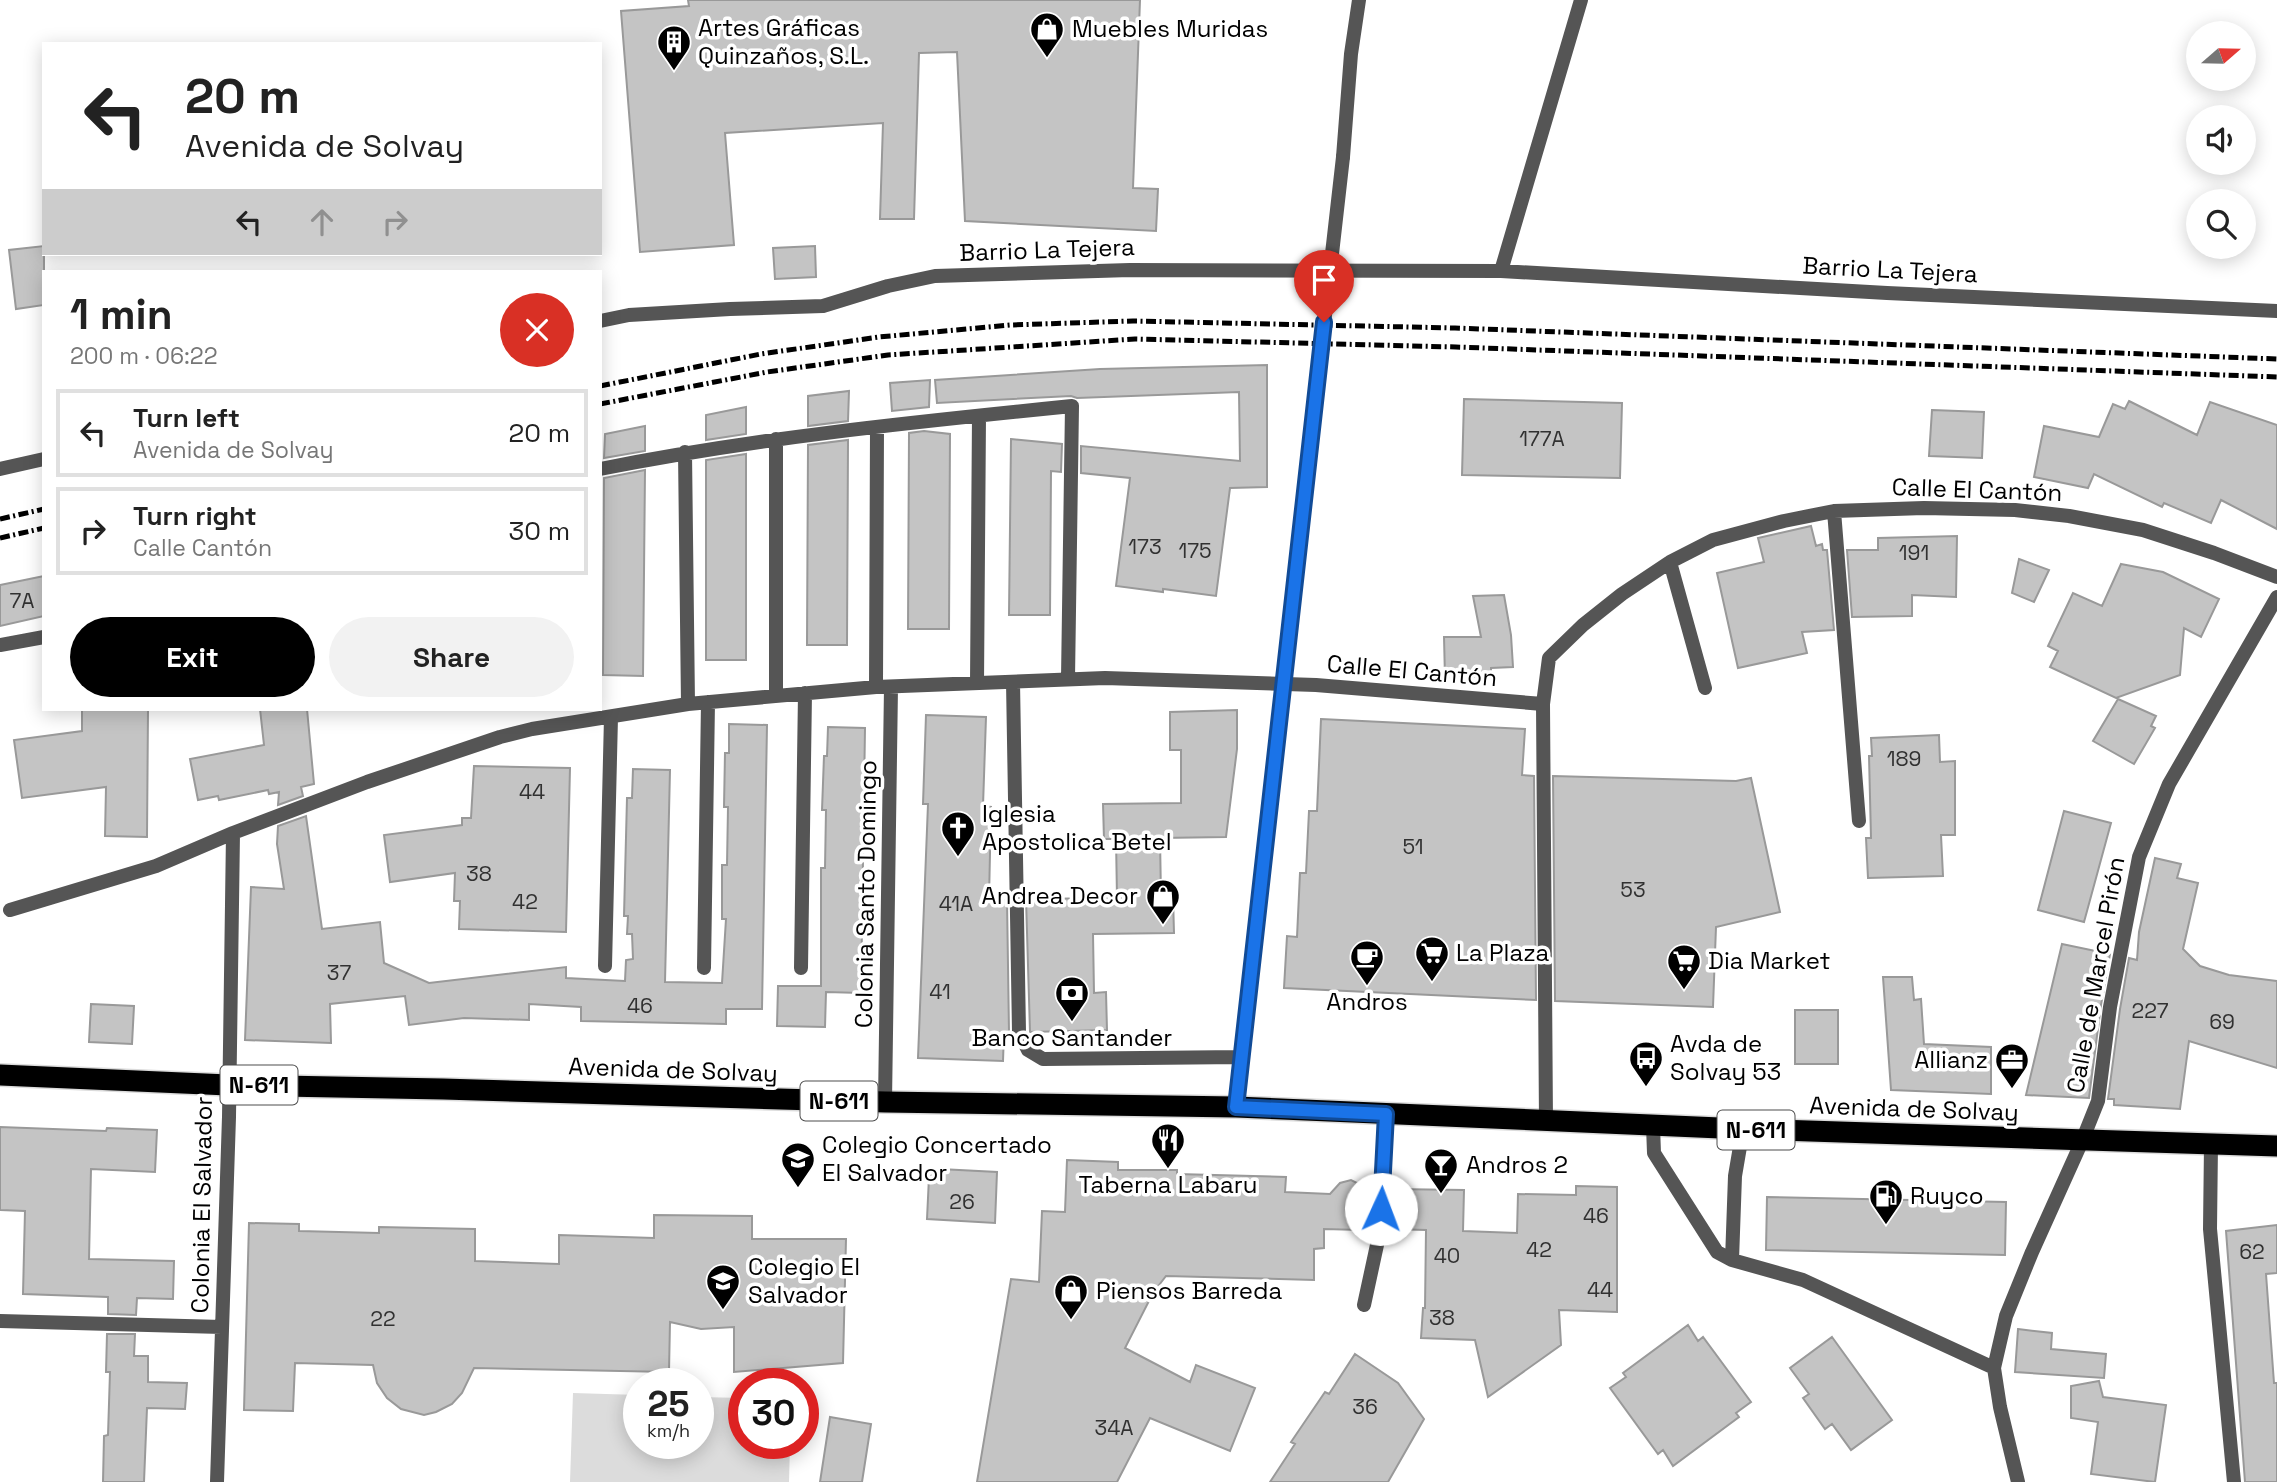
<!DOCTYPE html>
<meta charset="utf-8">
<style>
body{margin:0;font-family:"Space Grotesk",sans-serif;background:#f2f2f2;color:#222;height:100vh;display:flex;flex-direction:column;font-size:26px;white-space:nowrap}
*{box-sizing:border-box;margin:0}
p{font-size:23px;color:#767676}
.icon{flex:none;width:38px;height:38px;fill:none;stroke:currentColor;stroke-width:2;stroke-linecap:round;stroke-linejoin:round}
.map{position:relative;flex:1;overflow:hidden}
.sheet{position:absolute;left:42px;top:270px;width:560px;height:441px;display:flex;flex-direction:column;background:#fff;border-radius:0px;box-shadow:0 4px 18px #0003}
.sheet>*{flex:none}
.top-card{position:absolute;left:42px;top:42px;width:560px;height:214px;border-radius:0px;box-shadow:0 4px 18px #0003;background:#fff;color:#222;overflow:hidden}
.needle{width:46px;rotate:70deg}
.controls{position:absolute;left:2186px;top:21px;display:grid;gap:14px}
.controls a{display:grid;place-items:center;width:70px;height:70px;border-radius:50%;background:#fff;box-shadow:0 4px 18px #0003;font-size:35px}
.speed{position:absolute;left:623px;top:1368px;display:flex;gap:14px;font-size:35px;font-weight:700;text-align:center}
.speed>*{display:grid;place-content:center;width:91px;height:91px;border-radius:50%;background:#fff;box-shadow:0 4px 18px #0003;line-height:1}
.speed small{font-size:18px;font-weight:400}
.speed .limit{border:10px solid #d22;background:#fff;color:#111}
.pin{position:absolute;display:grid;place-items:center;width:60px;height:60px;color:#fff;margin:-72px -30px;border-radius:50% 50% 50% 0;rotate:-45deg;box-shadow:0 0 7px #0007}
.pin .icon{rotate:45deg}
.me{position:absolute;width:77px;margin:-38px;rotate:2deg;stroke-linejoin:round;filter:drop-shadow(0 0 5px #0008)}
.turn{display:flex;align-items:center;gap:24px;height:147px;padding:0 28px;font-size:32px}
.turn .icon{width:91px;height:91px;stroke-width:2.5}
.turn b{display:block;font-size:49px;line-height:60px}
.lanes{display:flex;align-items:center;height:66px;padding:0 28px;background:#0003;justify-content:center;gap:35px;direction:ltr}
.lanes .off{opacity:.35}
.round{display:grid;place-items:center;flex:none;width:74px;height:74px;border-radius:37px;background:#f2f2f2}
.headline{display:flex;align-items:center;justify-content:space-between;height:119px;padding:0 28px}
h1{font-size:42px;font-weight:700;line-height:52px}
.button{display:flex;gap:14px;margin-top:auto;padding:14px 28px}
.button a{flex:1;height:80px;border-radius:42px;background:#000;color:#fff;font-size:28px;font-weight:700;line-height:80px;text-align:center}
.button a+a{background:#f2f2f2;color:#222}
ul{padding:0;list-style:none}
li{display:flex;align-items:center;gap:21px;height:88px;margin:0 14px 10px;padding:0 14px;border:4px solid #e0e0e0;border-radius:0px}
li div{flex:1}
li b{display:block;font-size:26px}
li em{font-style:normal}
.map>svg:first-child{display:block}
.green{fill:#dcdcdc}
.building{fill:#c4c4c4;stroke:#999;stroke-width:2}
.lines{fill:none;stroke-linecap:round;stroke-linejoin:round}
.highway-casing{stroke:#dbdbdb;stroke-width:24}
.street{stroke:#555;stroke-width:14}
.highway{stroke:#000;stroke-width:21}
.rail{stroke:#000;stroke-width:5;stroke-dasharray:10 3.5 2 3.5;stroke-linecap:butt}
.street-bridge{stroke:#555;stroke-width:14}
.route-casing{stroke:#114b97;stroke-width:18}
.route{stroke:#1a73e8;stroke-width:12}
.labels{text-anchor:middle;stroke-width:7;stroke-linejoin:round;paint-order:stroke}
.number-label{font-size:21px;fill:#313131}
.shield{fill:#fff;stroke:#4c4c4c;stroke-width:2}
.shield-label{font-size:23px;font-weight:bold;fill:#000}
.poi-label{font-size:24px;fill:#000;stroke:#fff;text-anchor:start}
.street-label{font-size:24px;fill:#000;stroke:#fff}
</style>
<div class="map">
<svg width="2277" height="1482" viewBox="0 0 2277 1482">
<rect width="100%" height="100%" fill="#fff"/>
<!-- green -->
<path class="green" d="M573,1393L639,1395V1444H698V1397L744,1398V1444H790L789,1482H570Z"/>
<!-- building -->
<path class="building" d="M688,0H1140L1133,188L1158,189L1156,231L965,221L957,52L919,53L914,219H880L883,123L725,133L734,245L640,252L621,11L689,6Z
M44,246V305L16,309L9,250Z
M815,246L816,277L775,279L773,248Z
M1267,365V487L1230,488L1216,596L1163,589V592L1116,586L1130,478L1081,473V446L1240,461L1239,392L1077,398L1071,396L937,403L935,380L1100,369Z
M930,380L929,407L892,411L890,383Z
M849,391L848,421L808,426V396Z
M1464,399L1622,403L1620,478L1462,475Z
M2129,401L2197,435L2210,402L2277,425V529L2221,500L2211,523L2164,503L2162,507L2094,474L2088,488L2034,477L2044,426L2099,437L2113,404L2125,409Z
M746,407V434L706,440V415Z
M1932,410L1984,412L1982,458L1929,456Z
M645,426V451L604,458L605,434Z
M924,431L950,434L949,629H908L909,433Z
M1011,439L1062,444L1061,472L1051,471L1050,615H1009Z
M848,440L847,645H807L808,445Z
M746,454V660H706V460Z
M645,470L643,676L603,675L604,478Z
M1811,526L1816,546L1822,544L1823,550H1827L1834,630L1802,632L1807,653L1738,668L1717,573L1764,562L1758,538Z
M1957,536L1956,597L1912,595V616L1852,617L1847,550H1878V538Z
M2019,559L2049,570L2034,602L2012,593Z
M2121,564L2163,572L2219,599L2201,637L2184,628L2180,675L2116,698L2050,667L2058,651L2048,646L2073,593L2102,606Z
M44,576V616L0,626V585Z
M1504,595L1511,635L1513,667L1491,668V676L1445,678L1444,637H1481L1473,596Z
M2118,699L2156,716L2151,726L2155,728L2134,764L2093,741Z
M82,709H148L147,837L105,836L106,787L22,798L14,740L82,731Z
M260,709H307L314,784L301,787L303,796L278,805L279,792L269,794L268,790L219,800L218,796L198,800L190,759L264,745Z
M1237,710V749L1226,837L1160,838L1161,897H1173L1174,933L1093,934L1094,993L1106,992L1107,1030L1030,1032L1026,899L1117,898L1116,839H1104L1103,804L1181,803V750H1170V712Z
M926,715L986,717L983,806L991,807L989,900H1007L1009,1032H1004L1003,1061L918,1058L928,804H923Z
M1321,719L1525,729L1522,775L1534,776L1536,1000L1284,988L1287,936L1297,937L1300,873H1306L1309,811H1317Z
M729,724L767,725L762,1009H726V1024L581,1021V1007L529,1004V1020L464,1018L409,1025L405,996L330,1004L331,1043L245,1040L251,887L284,889L277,844L278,826L306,816L322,929L380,922L384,963L429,983L566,967V978L625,981L626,960L633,959L632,934H627L628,916H624L627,798H632L633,769L670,770L665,982L722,983L726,919H722V865H727L728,807H724L725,753H729Z
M828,727L865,728L861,993L826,992L825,1027L777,1026L778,986H821V868H825L826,810H822L824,756H827Z
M1939,735L1940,762L1955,761V835H1941L1943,876L1868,878L1866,838H1871L1869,756H1872L1871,738Z
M474,766L570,768L566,932L459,929L460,901H454L455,873L390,882L384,835L462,825V818H471Z
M1553,776L1736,781L1751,778L1780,912L1716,927L1713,1007L1555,1001Z
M2064,811L2111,823L2084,922L2038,910Z
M2155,858L2181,864L2177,878L2198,883L2183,949L2200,966L2229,975L2277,981V1068L2189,1041L2180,1109L2114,1105V1099H2108L2120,1009L2129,958L2137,960L2139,932Z
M2062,944L2110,954L2101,1005L2089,1098L2026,1095Z
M1883,977H1912L1914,1000L1921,999L1924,1044L1991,1047V1094L1891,1090Z
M91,1004L134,1006L132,1044L89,1042Z
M1795,1010H1838V1064H1795Z
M0,1127L106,1131L107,1128L157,1130L155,1172L91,1169L89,1259L174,1261L173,1299L137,1298L136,1315L108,1314V1297L23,1294L25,1211L0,1210Z
M1067,1160L1118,1162V1170H1177V1174L1286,1177L1285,1192L1330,1194L1340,1183L1351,1180L1367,1188L1373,1189L1370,1229L1360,1228V1230L1324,1229V1248L1314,1249V1280L1166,1276L1153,1293L1125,1348L1190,1382L1196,1365L1255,1388L1230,1451L1150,1418L1117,1482H977L1011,1279L1039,1282L1042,1211L1065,1212Z
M940,1169L997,1172L995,1223L927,1219L929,1177Z
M1576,1186L1617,1187V1312L1559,1310L1561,1345L1488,1397L1475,1340L1421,1338L1423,1308H1425L1426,1230L1390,1229L1392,1189L1464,1190L1463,1231L1517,1233L1518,1194L1576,1195Z
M1767,1197L2006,1202L2005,1255L1766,1250Z
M654,1215L752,1216V1239H846L843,1363L734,1372V1327L701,1329L670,1322L669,1372L474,1368L462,1393L452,1404L436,1412L424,1415L401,1409L387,1398L377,1383L373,1365L295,1363L293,1411L244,1410L249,1223L299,1224V1231L379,1233V1227L475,1229V1261L559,1264V1235L654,1238Z
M2277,1225V1273L2266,1274L2274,1383H2277V1482H2245L2226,1231Z
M1688,1325L1698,1341L1703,1337L1751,1402L1736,1413L1739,1417L1673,1466L1663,1450L1658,1454L1610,1388L1626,1377L1623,1373Z
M2018,1329L2052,1333L2051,1349L2106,1354L2104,1378L2015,1372Z
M107,1334H135L134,1356H148V1382L187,1383L185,1409L147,1408L144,1482H103L104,1436L108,1435L110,1372H106Z
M1832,1337L1892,1420L1851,1450L1832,1424L1825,1429L1803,1398L1809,1394L1790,1368Z
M1355,1354L1398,1383L1424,1419L1388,1482H1270L1295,1444L1291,1442L1325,1392L1329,1394Z
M2099,1381L2103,1397L2166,1405L2155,1482L2091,1474L2098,1422L2071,1418V1386Z
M830,1417L871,1424L862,1482H820Z"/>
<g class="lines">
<!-- highway casing -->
<g class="highway-casing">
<path id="highway" d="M0,1075L228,1085L443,1089L885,1102L1236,1107L1743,1129L2277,1146"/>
</g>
<!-- street -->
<path class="street" d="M1343,157L1351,54L1359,0
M1501,271L1581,0
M600,321L629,315L730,309L823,306L888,286L935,276L1130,270L1501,271L1887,293L2277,311
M776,439V696
M685,452L688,704
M0,469L44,459
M600,469C756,438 914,422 1072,406L1068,679
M1834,511L1859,821
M1670,562L1705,688
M0,645L44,637
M1013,682L1019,1032L1028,1050L1043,1059L1241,1057
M977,683L979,416
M876,687L877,428
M10,910L156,866L233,833L367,782L500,737L532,729L688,704L876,687L1105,678L1316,685L1543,704
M605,966L611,717
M704,968L708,702
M801,968L805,693
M885,1102L891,687
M1236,1107L1261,878
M1546,1122L1543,704L1549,658L1583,625L1622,594L1670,562L1713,540L1784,521L1834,511L1924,508L2015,510L2069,516L2143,530L2214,553L2277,577
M1653,1126L1654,1153L1717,1252L1732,1260L1803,1280L1994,1368
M2211,1144L2210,1229L2234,1482
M1732,1260L1735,1176L1743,1129
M1364,1305L1380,1231L1386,1114
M0,1321L222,1327
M217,1482L229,1117L233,833
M2018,1482L2000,1407L1994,1368L2006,1316L2032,1252L2082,1141L2098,1101L2110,1007L2139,857L2169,784L2277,597"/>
<!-- highway -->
<use href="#highway" class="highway"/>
<!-- rail -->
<path class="rail" d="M600,386L761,354L879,337L1010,325L1133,321L1455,328L2277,359
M600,404L767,372L888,355L1135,339L1456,347L2277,377
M0,519L44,509
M0,538L44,528"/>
<!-- street-bridge -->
<path class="street-bridge" d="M1261,878L1343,157"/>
</g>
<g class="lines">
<!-- route casing -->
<g class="route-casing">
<path id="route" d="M1324,322L1236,1107L1386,1114L1381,1209"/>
</g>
<!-- route -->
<use href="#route" class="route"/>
</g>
<!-- icons -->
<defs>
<g id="shop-pin" transform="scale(1.75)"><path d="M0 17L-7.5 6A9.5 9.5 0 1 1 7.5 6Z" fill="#000" stroke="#fff"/><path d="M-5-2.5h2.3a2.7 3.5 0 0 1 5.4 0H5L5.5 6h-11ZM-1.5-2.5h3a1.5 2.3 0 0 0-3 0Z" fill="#fff"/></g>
<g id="building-pin" transform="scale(1.75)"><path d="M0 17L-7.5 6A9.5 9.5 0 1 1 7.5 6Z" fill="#000" stroke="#fff"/><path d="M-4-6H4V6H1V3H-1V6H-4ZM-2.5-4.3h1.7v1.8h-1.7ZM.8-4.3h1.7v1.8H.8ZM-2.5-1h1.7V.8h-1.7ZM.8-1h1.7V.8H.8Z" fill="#fff"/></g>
<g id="church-pin" transform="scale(1.75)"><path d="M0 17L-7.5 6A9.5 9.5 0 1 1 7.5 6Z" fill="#000" stroke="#fff"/><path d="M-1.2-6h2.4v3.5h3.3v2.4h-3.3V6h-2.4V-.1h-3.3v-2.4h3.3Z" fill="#fff"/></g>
<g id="supermarket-pin" transform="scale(1.75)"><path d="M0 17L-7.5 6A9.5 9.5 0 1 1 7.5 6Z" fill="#000" stroke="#fff"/><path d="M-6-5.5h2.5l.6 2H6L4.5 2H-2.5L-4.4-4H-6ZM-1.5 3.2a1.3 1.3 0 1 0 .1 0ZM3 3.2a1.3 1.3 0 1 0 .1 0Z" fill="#fff"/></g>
<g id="cafe-pin" transform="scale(1.75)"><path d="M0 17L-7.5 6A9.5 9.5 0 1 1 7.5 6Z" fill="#000" stroke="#fff"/><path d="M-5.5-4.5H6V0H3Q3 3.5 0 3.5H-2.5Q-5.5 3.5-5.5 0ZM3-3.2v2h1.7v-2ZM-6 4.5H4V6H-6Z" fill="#fff"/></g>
<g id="bank-pin" transform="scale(1.75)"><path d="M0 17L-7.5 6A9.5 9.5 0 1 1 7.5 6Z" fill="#000" stroke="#fff"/><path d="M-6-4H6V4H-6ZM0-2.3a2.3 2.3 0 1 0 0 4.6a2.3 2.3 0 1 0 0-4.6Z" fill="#fff"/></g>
<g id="bus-pin" transform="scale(1.75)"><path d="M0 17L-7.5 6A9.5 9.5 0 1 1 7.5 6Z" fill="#000" stroke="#fff"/><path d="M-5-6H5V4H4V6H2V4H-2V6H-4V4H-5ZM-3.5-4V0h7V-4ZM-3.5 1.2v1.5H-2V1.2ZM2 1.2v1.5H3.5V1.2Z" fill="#fff"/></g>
<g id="office-pin" transform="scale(1.75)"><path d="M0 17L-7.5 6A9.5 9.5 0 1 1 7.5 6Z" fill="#000" stroke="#fff"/><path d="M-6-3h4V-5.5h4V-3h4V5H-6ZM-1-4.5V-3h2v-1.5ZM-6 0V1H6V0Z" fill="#fff"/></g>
<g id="restaurant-pin" transform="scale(1.75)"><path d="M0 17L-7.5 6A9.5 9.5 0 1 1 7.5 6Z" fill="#000" stroke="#fff"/><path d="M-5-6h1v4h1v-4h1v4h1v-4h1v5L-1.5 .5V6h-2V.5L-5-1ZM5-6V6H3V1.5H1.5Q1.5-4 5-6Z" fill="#fff"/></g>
<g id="school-pin" transform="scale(1.75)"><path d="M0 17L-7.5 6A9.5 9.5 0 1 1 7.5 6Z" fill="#000" stroke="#fff"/><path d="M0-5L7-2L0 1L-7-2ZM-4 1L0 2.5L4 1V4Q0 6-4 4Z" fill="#fff"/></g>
<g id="bar-pin" transform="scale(1.75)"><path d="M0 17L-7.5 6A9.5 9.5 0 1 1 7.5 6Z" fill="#000" stroke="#fff"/><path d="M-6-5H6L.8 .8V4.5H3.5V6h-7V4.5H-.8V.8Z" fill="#fff"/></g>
<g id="fuel-pin" transform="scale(1.75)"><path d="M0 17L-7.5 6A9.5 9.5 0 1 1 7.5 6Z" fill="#000" stroke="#fff"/><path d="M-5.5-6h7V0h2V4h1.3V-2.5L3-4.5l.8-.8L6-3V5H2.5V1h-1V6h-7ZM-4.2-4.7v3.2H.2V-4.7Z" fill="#fff"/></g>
</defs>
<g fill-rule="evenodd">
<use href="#shop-pin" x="1047" y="29"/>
<use href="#building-pin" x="674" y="42"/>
<use href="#church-pin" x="958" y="828"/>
<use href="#shop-pin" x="1163" y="896"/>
<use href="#supermarket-pin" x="1432" y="953"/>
<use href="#cafe-pin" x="1367" y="957"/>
<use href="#supermarket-pin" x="1684" y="961"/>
<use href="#bank-pin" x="1072" y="993"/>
<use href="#bus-pin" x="1646" y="1058"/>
<use href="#office-pin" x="2012" y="1060"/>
<use href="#restaurant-pin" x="1168" y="1140"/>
<use href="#school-pin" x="798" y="1159"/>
<use href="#bar-pin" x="1441" y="1165"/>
<use href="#fuel-pin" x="1886" y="1196"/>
<use href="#school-pin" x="723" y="1281"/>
<use href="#shop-pin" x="1071" y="1291"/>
</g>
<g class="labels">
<!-- number labels -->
<g class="number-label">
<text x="1542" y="446">177A</text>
<text x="1145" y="554">173</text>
<text x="1195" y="558">175</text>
<text x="1914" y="560">191</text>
<text x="22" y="608">7A</text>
<text x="1904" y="766">189</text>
<text x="532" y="799">44</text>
<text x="1413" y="854">51</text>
<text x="479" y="881">38</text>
<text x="1633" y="897">53</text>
<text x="525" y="909">42</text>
<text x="956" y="911">41A</text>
<text x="339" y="980">37</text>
<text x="940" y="999">41</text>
<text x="640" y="1013">46</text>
<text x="2150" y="1018">227</text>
<text x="2222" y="1029">69</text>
<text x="962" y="1209">26</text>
<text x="1596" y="1223">46</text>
<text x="1539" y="1257">42</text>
<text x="2252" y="1259">62</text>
<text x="1447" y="1263">40</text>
<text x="1600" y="1297">44</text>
<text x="1442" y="1325">38</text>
<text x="383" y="1326">22</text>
<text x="1365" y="1414">36</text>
<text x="1114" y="1435">34A</text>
</g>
<!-- shield labels -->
<g class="shield">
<rect x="220.5" y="1065.5" width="77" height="39" rx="5"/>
<rect x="800.5" y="1081.5" width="77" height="39" rx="5"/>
<rect x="1717.5" y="1110.5" width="77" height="39" rx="5"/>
</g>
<g class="shield-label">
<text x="259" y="1093">N-611</text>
<text x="839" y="1109">N-611</text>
<text x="1756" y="1138">N-611</text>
</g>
<!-- poi labels -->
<g class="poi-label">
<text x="698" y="36">Artes Gráficas<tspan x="698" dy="28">Quinzaños, S.L.</tspan></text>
<text x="1072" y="37">Muebles Muridas</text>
<text x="982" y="822">Iglesia<tspan x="982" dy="28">Apostolica Betel</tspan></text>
<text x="1138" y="904" text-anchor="end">Andrea Decor</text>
<text x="1456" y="961">La Plaza</text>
<text x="1708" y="969">Dia Market</text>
<text x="1367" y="1010" text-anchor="middle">Andros</text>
<text x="1072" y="1046" text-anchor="middle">Banco Santander</text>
<text x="1670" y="1052">Avda de<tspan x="1670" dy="28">Solvay 53</tspan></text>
<text x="1988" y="1068" text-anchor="end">Allianz</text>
<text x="822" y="1153">Colegio Concertado<tspan x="822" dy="28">El Salvador</tspan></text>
<text x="1466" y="1173">Andros 2</text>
<text x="1168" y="1193" text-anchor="middle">Taberna Labaru</text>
<text x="1910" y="1204">Ruyco</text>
<text x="748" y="1275">Colegio El<tspan x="748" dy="28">Salvador</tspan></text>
<text x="1096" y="1299">Piensos Barreda</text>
</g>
<!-- street labels -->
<g class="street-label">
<text transform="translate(1047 250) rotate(-2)" y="8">Barrio La Tejera</text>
<text transform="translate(1890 270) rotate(3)" y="8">Barrio La Tejera</text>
<text transform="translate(1977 490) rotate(2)" y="8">Calle El Cantón</text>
<text transform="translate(1412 671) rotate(5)" y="8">Calle El Cantón</text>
<text transform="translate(866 894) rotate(-89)" y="8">Colonia Santo Domingo</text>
<text transform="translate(2096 975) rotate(-80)" y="8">Calle de Marcel Pirón</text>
<text transform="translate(673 1070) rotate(2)" y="8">Avenida de Solvay</text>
<text transform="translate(1914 1109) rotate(2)" y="8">Avenida de Solvay</text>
<text transform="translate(202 1205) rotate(-89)" y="8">Colonia El Salvador</text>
</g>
</g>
</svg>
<div class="controls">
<a><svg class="needle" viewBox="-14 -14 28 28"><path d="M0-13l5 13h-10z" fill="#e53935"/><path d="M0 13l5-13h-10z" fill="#767676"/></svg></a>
<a><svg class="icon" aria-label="sound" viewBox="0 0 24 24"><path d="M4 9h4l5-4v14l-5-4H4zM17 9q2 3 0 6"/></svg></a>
<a><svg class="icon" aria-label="search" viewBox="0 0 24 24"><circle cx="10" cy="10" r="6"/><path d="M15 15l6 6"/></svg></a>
</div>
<div class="speed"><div>25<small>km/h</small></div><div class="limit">30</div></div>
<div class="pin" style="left:1324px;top:322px;background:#d93025"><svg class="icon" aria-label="arrive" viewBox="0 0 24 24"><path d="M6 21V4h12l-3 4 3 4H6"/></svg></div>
<svg class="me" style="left:1381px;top:1209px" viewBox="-20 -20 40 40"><circle r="19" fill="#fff"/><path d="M0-13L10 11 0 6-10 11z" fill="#1a73e8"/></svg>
<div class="top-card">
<div class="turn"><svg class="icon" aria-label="left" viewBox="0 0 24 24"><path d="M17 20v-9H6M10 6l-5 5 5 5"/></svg><div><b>20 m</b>Avenida de Solvay</div></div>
<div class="lanes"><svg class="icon" aria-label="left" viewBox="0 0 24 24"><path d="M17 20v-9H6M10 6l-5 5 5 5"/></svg><svg class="icon off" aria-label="ahead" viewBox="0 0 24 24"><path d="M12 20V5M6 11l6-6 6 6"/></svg><svg class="icon off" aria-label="right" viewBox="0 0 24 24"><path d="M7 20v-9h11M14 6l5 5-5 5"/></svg></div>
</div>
<section class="sheet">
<div class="headline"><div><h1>1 min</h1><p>200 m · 06:22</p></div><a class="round" style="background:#d93025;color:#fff"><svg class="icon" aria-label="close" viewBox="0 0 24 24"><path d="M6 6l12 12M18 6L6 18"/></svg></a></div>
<ul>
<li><svg class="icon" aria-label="left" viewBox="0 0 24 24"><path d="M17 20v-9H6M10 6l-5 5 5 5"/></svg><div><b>Turn left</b><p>Avenida de Solvay</p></div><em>20 m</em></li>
<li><svg class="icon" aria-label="right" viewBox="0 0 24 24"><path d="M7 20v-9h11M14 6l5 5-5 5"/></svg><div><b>Turn right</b><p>Calle Cantón</p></div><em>30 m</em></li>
</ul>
<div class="button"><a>Exit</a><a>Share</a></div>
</section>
</div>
